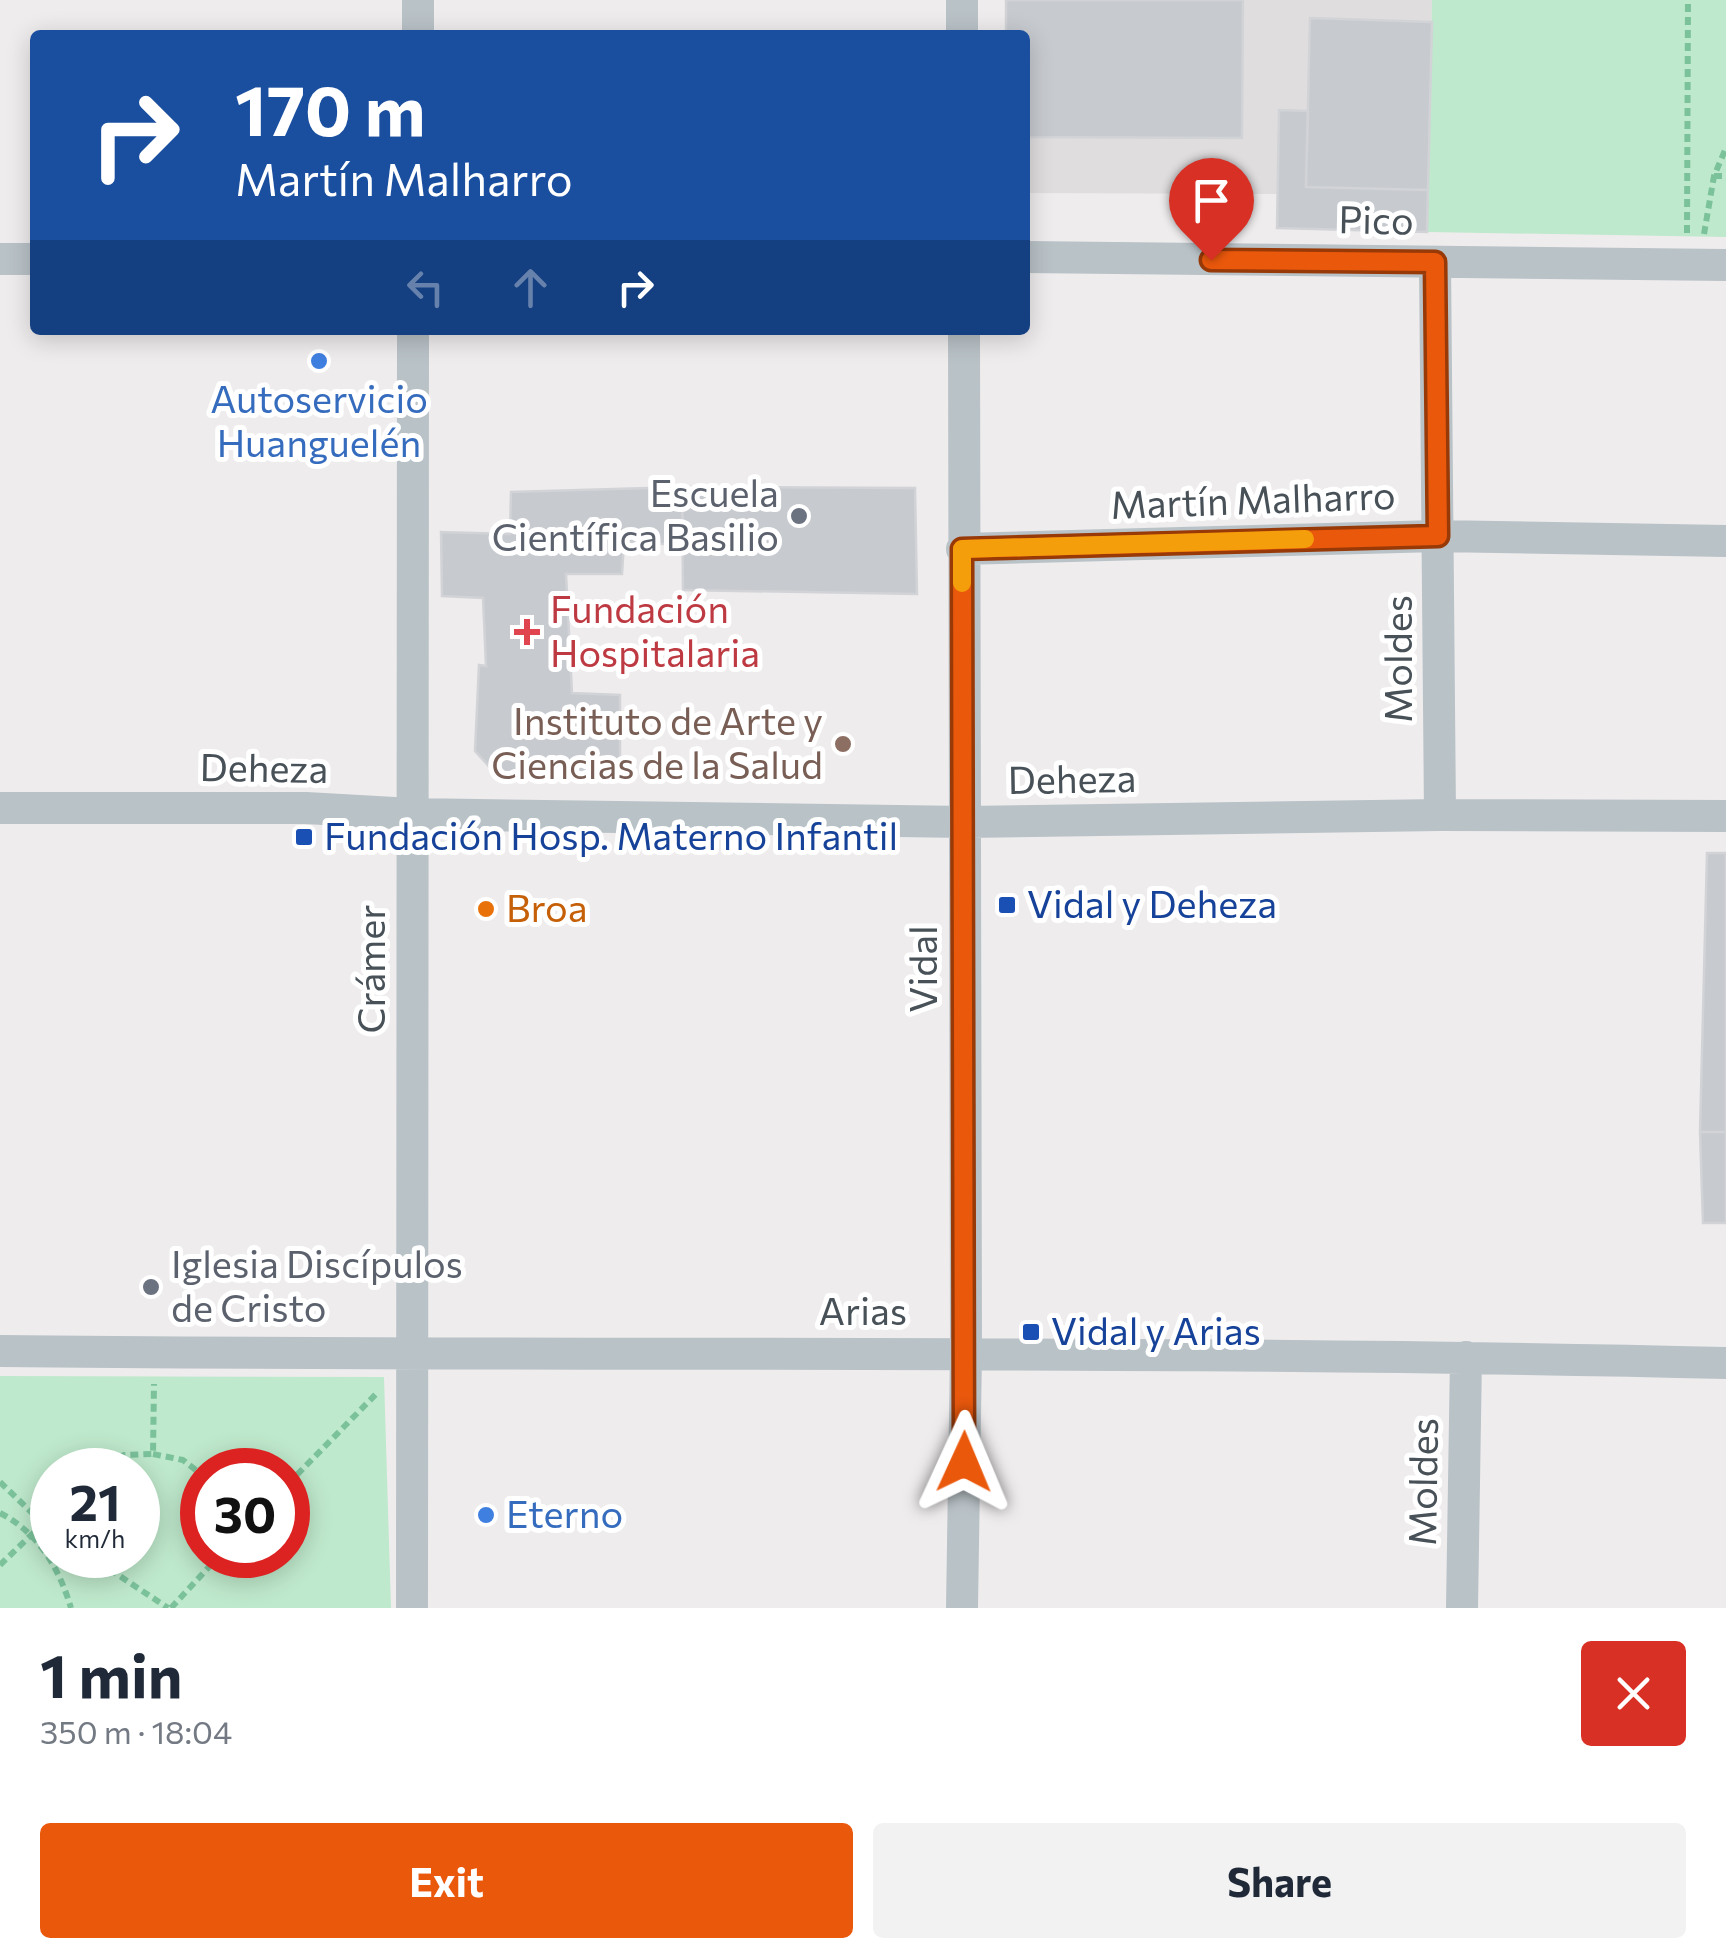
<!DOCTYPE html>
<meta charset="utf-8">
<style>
body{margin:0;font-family:Commissioner,sans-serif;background:#f2f2f3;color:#1f2937;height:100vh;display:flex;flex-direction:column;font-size:38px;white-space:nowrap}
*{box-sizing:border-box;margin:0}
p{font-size:32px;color:#747a83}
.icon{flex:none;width:55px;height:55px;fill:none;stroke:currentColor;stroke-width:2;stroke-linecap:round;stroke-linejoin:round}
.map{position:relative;height:1608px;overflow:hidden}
.panel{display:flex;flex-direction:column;background:#fff;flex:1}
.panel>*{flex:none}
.hud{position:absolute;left:30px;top:30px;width:1000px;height:305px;border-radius:10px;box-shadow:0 5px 25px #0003;background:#1a4fa0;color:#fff;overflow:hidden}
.speed{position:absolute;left:30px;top:1448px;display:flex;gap:20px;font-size:50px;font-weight:700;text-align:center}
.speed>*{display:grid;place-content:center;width:130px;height:130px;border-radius:50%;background:#fff;box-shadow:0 5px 25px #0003;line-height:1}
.speed small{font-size:25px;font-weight:400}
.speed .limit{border:15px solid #d22;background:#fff;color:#111}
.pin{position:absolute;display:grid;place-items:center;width:85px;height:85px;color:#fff;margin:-102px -42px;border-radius:50% 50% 50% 0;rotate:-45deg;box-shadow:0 0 10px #0007}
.pin .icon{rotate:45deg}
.me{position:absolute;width:110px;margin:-55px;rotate:1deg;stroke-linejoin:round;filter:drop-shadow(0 0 8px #0008)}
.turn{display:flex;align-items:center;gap:35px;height:210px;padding:0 40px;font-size:45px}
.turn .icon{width:130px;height:130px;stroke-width:2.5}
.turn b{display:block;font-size:70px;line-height:85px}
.lanes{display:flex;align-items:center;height:95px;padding:0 40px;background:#0003;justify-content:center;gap:50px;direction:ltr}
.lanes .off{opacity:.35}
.round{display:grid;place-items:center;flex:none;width:105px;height:105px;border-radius:10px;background:#f2f2f3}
.overview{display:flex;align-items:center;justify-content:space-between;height:170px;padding:0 40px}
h1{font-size:60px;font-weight:700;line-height:75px}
.action{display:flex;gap:20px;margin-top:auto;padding:20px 40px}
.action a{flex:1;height:115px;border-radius:10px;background:#ea580c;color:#fff;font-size:40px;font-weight:700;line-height:115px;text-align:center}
.action a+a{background:#f2f2f3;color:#1f2937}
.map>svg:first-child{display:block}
.education{fill:#e0ddde}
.green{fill:#bfe9cc;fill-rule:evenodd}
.building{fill:#c7cacf;stroke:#d1d3d7;stroke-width:2.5}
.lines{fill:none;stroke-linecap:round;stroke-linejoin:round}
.path{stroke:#7bc29b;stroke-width:6;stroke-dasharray:8 5;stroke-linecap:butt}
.street{stroke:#b9c2c7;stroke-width:32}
.route-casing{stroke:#983908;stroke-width:25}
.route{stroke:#ea580c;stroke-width:18}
.slow{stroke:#f59e0b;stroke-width:18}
.shop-dot{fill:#3f7fe0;stroke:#fff;stroke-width:4}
.worship-dot{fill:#6b7280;stroke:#fff;stroke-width:4}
.health-dot{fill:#e0444e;stroke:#fff;stroke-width:4}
.education-dot{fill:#8d6e63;stroke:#fff;stroke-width:4}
.transit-dot{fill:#1a4fb4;stroke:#fff;stroke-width:4}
.food-dot{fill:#e8710a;stroke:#fff;stroke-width:4}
.labels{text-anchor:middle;stroke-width:10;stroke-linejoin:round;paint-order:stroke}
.street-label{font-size:38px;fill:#475157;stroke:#fff}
.shop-label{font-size:38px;fill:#366cbe;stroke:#fff}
.worship-label{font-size:38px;fill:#5b616d;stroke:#fff;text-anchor:end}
.health-label{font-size:38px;fill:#be3a42;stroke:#fff;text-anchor:start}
.education-label{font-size:38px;fill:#785e54;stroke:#fff;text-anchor:end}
.transit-label{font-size:38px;fill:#164399;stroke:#fff;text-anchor:start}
.food-label{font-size:38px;fill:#c56008;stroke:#fff;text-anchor:start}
</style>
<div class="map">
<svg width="1726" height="1608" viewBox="0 0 1726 1608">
<rect width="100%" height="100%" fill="#efeced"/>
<!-- education -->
<path class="education" d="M1006,0H1432L1427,232L1277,228V194L1025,193V35H1006Z"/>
<!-- green -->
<path class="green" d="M1432,0H1726V237L1427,232Z
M0,1376L384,1377L391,1608H0ZM138,1470V1555H52V1470ZM202,1470H288V1555H202Z"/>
<!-- building -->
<path class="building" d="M1006,0H1243L1242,138L1025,137V35H1006Z
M1310,18L1432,22L1428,190L1306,187Z
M1279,110L1308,111L1306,187L1428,190L1427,232L1277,228Z
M682,487L683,545L624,542L622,574H566L572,693L620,695V771L494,772L475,751L479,665L486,666L483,598L442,596L441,532L510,534L511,492Z
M682,487L915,488L917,594L683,590Z
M1707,853H1726V1132H1700Z
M1700,1132H1726V1223H1703Z"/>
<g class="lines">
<!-- path -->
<path class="path" d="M1714,176H1726
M1687,233L1688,0
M1704,234L1714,176L1726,148
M153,1454L183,1460L202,1475
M95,1470L124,1455L153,1454L154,1384
M0,1482L52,1532
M288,1484L377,1393
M0,1513C39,1533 59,1568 71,1608
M88,1555L168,1608
M0,1565L52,1515
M171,1608L220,1555"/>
<!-- street -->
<path class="street" d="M962,0V35
M418,35V0
M1025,257L1726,265
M0,259H35
M1435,262L1440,815
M962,549L1438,536L1726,541
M0,808H306L412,814L965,822L1440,815L1726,816
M0,1351C575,1357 1151,1349 1726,1363
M412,1608L413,330
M962,1608L966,1353L964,330
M1462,1608L1466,1357"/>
</g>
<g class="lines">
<!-- route casing -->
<g class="route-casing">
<path id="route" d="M964,1462L962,549L1438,536L1435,262L1211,260"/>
</g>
<!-- route -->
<use href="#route" class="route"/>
<!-- slow -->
<path class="slow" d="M962,583V549L1305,539"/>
</g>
<!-- markers -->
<g class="shop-dot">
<circle cx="319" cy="361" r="10"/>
<circle cx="486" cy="1515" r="10"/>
</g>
<g class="worship-dot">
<circle cx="799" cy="516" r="10"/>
<circle cx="151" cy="1287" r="10"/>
</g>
<path class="health-dot" d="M522 617h10v10h10v10h-10v10h-10v-10h-10v-10h10z"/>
<circle class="education-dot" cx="843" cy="744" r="10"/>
<g class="transit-dot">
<rect x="294" y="827" width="20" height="20" rx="5"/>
<rect x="997" y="895" width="20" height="20" rx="5"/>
<rect x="1021" y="1322" width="20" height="20" rx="5"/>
</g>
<circle class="food-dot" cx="486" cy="909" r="10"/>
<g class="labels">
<!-- street labels -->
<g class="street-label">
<text transform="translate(1376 221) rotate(1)" y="13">Pico</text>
<text transform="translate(1253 501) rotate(-2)" y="13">Martín Malharro</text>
<text transform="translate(1399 659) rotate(-90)" y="13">Moldes</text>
<text transform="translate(264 769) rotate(1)" y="13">Deheza</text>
<text transform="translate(1072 780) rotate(-1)" y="13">Deheza</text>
<text transform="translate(372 969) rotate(-90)" y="13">Crámer</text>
<text transform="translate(924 969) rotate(-90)" y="13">Vidal</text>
<text x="863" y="1325">Arias</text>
<text transform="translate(1424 1482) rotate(-89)" y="13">Moldes</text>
</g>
<!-- shop labels -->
<g class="shop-label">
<text x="319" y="413">Autoservicio<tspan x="319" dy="44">Huanguelén</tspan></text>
<text x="506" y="1528" text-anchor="start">Eterno</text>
</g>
<!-- worship labels -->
<g class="worship-label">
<text x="779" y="507">Escuela<tspan x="779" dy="44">Científica Basilio</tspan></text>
<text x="171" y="1278" text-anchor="start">Iglesia Discípulos<tspan x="171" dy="44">de Cristo</tspan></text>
</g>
<!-- health labels -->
<g class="health-label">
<text x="550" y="623">Fundación<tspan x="550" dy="44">Hospitalaria</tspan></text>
</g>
<!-- education labels -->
<g class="education-label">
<text x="823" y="735">Instituto de Arte y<tspan x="823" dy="44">Ciencias de la Salud</tspan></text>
</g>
<!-- transit labels -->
<g class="transit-label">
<text x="324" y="850">Fundación Hosp. Materno Infantil</text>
<text x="1027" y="918">Vidal y Deheza</text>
<text x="1051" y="1345">Vidal y Arias</text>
</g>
<!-- food labels -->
<g class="food-label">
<text x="506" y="922">Broa</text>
</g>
</g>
</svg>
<div class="speed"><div>21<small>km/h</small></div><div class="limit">30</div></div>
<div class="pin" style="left:1211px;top:260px;background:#d93025"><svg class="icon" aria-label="arrive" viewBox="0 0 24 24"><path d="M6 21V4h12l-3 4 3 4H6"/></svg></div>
<svg class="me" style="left:964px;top:1462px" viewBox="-20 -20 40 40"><path d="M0-17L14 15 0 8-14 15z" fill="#ea580c" stroke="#fff" stroke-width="4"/></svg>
<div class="hud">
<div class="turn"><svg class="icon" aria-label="right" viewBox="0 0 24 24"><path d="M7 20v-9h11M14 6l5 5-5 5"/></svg><div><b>170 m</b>Martín Malharro</div></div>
<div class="lanes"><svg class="icon off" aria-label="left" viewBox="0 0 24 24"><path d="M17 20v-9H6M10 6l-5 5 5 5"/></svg><svg class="icon off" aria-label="ahead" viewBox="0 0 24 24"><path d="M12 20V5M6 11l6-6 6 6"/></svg><svg class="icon" aria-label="right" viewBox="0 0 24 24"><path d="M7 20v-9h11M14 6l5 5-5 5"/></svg></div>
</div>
</div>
<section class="panel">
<div class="overview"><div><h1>1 min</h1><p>350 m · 18:04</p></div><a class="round" style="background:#d93025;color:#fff"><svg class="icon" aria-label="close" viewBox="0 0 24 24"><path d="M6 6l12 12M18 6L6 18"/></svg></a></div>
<div class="action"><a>Exit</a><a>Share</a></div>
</section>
